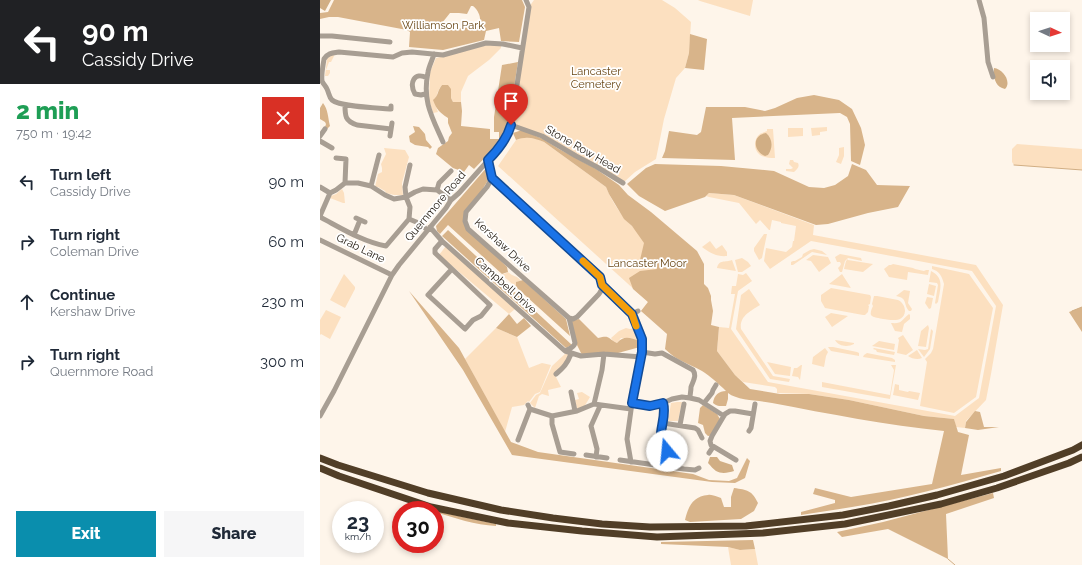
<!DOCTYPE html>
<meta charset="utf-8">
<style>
body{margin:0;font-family:Raleway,sans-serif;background:#f6f6f7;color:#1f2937;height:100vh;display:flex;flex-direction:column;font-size:15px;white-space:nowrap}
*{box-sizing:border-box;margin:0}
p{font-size:13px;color:#747a83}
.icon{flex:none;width:22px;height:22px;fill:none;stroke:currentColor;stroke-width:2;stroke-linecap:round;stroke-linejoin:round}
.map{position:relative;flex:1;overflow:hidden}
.drawer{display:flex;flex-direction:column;background:#fff;width:320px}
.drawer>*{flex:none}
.top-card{background:#202124;color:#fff;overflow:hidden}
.needle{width:26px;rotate:93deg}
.fabs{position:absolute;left:710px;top:12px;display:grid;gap:8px}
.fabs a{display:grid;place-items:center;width:40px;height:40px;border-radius:0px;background:#fff;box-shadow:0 2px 6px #0003;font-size:20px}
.speed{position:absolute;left:12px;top:501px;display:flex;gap:8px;font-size:20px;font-weight:700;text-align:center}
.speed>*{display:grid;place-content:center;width:52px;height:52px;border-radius:50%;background:#fff;box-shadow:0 2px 6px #0003;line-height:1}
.speed small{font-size:10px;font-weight:400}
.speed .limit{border:6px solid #d22;background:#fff;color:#111}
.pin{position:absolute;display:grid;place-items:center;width:34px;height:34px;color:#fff;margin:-41px -17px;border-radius:50% 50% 50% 0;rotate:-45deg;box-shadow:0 0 4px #0007}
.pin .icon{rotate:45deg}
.me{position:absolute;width:44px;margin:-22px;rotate:343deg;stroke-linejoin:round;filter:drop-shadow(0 0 3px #0008)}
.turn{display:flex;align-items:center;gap:14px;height:84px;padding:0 16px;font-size:18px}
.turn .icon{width:52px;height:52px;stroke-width:2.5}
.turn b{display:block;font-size:28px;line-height:34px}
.round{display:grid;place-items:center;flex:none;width:42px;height:42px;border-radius:0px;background:#f6f6f7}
.head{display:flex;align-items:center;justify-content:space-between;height:68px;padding:0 16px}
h1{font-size:24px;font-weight:800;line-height:30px;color:#1e9e55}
.cta{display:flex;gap:8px;margin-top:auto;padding:8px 16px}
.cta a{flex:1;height:46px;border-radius:0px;background:#0a8ead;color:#fff;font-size:16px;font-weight:800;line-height:46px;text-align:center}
.cta a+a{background:#f6f6f7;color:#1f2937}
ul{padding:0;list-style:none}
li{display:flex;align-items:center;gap:12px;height:60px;padding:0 16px}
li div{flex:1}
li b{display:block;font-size:15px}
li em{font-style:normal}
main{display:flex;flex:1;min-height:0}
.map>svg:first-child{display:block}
.green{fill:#fce0c0}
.forest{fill:#d8b48a;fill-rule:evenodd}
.water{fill:#d1ae84}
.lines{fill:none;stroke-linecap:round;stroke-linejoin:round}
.stream{stroke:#d1ae84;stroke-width:1}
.minor{stroke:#a89e93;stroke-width:5}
.highway{stroke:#513e27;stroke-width:7}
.route-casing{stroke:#114b97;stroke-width:10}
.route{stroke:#1a73e8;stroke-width:7}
.slow{stroke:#f59e0b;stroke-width:7}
.labels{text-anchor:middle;stroke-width:3.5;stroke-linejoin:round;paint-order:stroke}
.park-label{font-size:11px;fill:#6a4716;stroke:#fff}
.street-label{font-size:11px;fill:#221a10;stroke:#fff}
</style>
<main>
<section class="drawer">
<div class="top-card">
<div class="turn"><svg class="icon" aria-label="left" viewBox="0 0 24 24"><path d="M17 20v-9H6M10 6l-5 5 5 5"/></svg><div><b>90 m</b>Cassidy Drive</div></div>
</div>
<div class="head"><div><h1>2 min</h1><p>750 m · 19:42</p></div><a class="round" style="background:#d93025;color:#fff"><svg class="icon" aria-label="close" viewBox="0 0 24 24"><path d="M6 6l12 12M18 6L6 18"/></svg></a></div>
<ul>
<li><svg class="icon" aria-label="left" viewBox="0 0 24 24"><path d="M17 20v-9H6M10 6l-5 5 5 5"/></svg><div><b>Turn left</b><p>Cassidy Drive</p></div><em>90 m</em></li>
<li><svg class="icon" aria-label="right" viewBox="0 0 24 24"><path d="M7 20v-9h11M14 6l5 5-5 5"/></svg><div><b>Turn right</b><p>Coleman Drive</p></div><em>60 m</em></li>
<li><svg class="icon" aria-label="ahead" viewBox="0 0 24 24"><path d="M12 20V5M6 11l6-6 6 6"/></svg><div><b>Continue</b><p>Kershaw Drive</p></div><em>230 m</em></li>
<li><svg class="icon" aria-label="right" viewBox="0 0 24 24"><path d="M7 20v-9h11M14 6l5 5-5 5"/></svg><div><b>Turn right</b><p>Quernmore Road</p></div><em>300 m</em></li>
</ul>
<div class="cta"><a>Exit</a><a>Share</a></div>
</section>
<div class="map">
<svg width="762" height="565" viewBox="0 0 762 565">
<rect width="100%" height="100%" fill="#fef5ea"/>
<!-- green -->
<path class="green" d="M214,0H342L355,8L371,22L369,53L365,68L356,78L344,119L336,159L315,172L303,183L222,136L191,125L209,7Z
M378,0H433L430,16L380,1Z
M165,45H181V48L169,60L148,76L141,92V102H133L131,98L128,85H122C116,92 114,103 118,112L113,113L109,100L110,72L116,58L129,55Z
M15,54L11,62H9L6,70H10V73L8,76H5L7,59L8,57Z
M507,127V131L500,132V135L492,136L491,128Z
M468,128H483V136L468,137Z
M447,129H453L455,158C450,158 443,158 439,154C433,149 434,138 440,134C441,133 445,132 447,131Z
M204,137L217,139L224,142L286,187C292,202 302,217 314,228C318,233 338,238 346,241L330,318L321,311L328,302L178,166L196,140Z
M697,144L762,149V170L694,165L692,162V149Z
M524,147V156L521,164L516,162L519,155V148Z
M64,148L85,150L89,157L82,183L83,195H74L66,193L65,191L58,187H55L58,174L62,172V168L61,164L66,154Z
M470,160H473L474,162L478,163C480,167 477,169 474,172L466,171V169H471L473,168L469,164Z
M22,189L24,193L25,203H23L10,198L11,196L16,194Z
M389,193L414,195L494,225L493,235L656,265L683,305L671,374L666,400L646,421L645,428L636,427L634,419L604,416L529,400L489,394L457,393V389L455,387L423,382L415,375L397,351L399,327L409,328L415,294H411L412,286H416L418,274L423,275L426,273L432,281L418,291L411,329L448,382L635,416L659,398L676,306L652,271L491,241L450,269L444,261L446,248L466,252L472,247L473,241H474L476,226L461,223V222L452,220L450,230H449L440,220L436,224L419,203L389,197L386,196Z
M444,234H447L442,258L439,260L434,251V248Z
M390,241L396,249L402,245L407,252V256C397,257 390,253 382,247Z
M126,246L194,308L195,309L189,314L119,255Z
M494,249L502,251L507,255L492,252L473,265H471V262L473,261H475L482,257L483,254L490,250Z
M520,254L541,258L542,261L528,258L525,261L522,272H520L518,268L520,266L521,264L520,262H517L515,257Z
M493,255L508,257L511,263L499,272L491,261L486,260Z
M422,258L428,262L431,266L422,272H418L415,260Z
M528,259V260L553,264L543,272L524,269L526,261Z
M412,260L416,271L397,268C399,259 405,263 412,260Z
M573,264L593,268L595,269L604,271L606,270H609L608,275L588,272L587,280L569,277L564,269L569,265H571Z
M612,266L649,274L673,308L656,397L634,413L600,406L607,362L605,359L611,353L613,349L624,284C622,276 619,271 612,269Z
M611,271C625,278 620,289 618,302L616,304L615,303L618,285L617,283L609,282Z
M188,272C193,277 197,275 201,281L196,282V287L182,275Z
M24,274L35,287V289L25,308L10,300Z
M522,274L531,288L509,284Z
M609,284L616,286L614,296L607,294Z
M511,288L550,295L551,297L550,304L548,305L549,306L548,312L545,315H543L505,308L501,301V295Z
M429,289L440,305C431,311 419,316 421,329L453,376L470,379L469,382L450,379L416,329L421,295Z
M584,290L590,291L588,303L592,309L591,311H589C583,304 588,298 576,296Z
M554,296H557L578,300C582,302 585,306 585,311C584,323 571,320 563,319C560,318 553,318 551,315C550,312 552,308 553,306L552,304Z
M607,297L613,298L611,308L609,309L605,303Z
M6,310L21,317L10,339L1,334L0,335V320Z
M511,313L528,316L512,327L505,317Z
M589,314L590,315V319L584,324L582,332L575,331L571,323C583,324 581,320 589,314Z
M608,325L609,328L606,347L598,346L601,331Z
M176,328L197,337L209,368L222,363L231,365L220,392L215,394L209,402L208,401L204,405L192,407L185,432L145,359Z
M306,328L310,329L315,328L320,341L314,339L301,338L297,343L293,341L291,338L299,331Z
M611,329L613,331L610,349L604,357L598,349L605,350L608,349Z
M583,335L593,350L586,355L577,353L579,340L578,338Z
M515,340L534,343V344C528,347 519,347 515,340Z
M559,341L575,344L574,350L552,346Z
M508,347H513L537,352L539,353V356L511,351Z
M505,348L508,352L506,356L504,367L492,364L493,357Z
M554,348L575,352L574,355L557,352L556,350L553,349Z
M597,350L602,358C598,360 592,359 588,356Z
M547,353L572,358L575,360V362L543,357L544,355Z
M245,354H249C247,362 241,368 234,373L241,387L228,390L229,396L222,394L219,396L215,408L210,403L216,395L220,393L232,366Z
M447,362L471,367L470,376L455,374Z
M481,365H482L480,380L478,377L472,376L474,368H477Z
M571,365H576L570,399L502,387V382L570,395L574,370Z
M575,384L579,385V390L588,392L589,391L600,393L598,400L573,395Z
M262,392L270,397L264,407L257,409L255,400L259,399L257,393Z
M357,402H362L358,421H348L351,403Z
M408,547L420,550L435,549L438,565H411Z"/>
<!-- forest -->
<path class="forest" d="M14,0H202L205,7L199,42L181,41L179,28L166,31L164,40L123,50L89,47L90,32L87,30L18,17H9L0,19V13L8,12ZM151,6H153C159,11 161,17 160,25L130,30L122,23L130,13H139L147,14Z
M370,34L387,39L384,70L365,68L369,53Z
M198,62L188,126L177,145L154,169L149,165L144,172L133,168L116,154L118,148L128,141L129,137L132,133L128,123V118C119,112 117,110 113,100C119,95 117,91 122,85H128L131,89V98L133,102H141L142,111L141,126L170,129V139H179V132H174V117L182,65Z
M494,95L519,100L532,109L541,128L545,145L540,165L531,161L530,124L527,117L520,113L412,118L415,160L342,158L345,151L349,131L377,135L381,132L386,107H425L445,111L455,108L477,98Z
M3,103C8,109 8,118 10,126L7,129L5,127L6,124L5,122L0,119V108Z
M93,126L99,127L105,134L106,140L112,147L110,149L108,147L95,145L90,142L89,136L95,132Z
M202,130L223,139L239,149L276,169L299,185L308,195L331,212L377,251L384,264V284L388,288L391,296V300L393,311L391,325L399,327L397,351L415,375L430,389L460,394H489L529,400L604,416L634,419L638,432L649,435L641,475L681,468V471C632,485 583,499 532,507C515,510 498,512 481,515V512L515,503V500L493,494L495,488L531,497L612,484L624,431C567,425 509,414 452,403C439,400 418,401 408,393V399L406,406C401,406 397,407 393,403C394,395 399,391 406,391C399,384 390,376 382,371C368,363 357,361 345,349L347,334L321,311L328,302L313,289L309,278L320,271L337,269L335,259L328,260L323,264L320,260L324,243L312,226L304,219L289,194L286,187L224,142C214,138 206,136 196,140L193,133Z
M335,164L401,166L454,171L489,187L504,188L515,185L528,176L532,164L546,170L557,185L590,186L578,207L548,213L508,224L496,225L414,195L389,193L385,197L345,211L319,196L307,184L326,168Z
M168,166L170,177L143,221L187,267L188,272L182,274L128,225L120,234L117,231L116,226Z
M128,230L252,345L246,348L122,236Z
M203,280L246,319L250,336L196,287V282Z
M89,291L139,348L191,442L218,452L373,474L389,480L409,481L417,478L427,458L430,461L425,478L415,483L392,482L192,455L143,370Z
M762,307V332L749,312Z
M189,314L197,324L204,318L211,326L197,337L176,328Z
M259,319L278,338C290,335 287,338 297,343C304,335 310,338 320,341V347L298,353L262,355L256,343L251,321Z
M383,405L397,414L400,419L393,435L388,436L385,433L383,425L378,423L380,408Z
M655,411L660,412L664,427H679L658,430L645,428L646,422Z
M414,488C427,490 432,490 438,503L434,511L421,519L370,522L365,520C368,507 373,496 388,495C392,494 397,497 401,498L404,507H411V497Z
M673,493L674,498L626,514L628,559L568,529L522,537L517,532L563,522Z
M115,511L176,524V526C155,525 135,518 115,512Z
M433,540L435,549L420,550L408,547L341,544V542Z"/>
<!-- water -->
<path class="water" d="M0,0H11L5,11L0,8Z
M674,68C683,69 692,82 685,89C675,87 673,77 674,68Z
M446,133C453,139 453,148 448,155L445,156C433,151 432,135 446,133Z
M390,457H397L400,461L412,465L414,471C408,473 401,474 396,471C393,469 391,466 388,463Z"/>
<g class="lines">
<!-- stream -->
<path class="stream" d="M694,165L762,170
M752,311L762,307
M628,559L635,565"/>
<!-- minor -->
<path class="minor" d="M659,0L664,18L668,62L673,77
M0,36H12L70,42
M114,54C112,61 109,66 108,72C102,101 112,117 123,142
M105,94L101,95L95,94C89,83 94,71 107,78
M25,105C25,116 25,121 37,125L71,129
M71,106V109C59,108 20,107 12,100C9,97 9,93 7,89C6,86 3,84 2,81C1,75 3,66 4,59C8,53 12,53 19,52L73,57L82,53L92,52L123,55L166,43L183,44L202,48
M191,125L222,136L256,156L277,167L303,183
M0,136L5,129
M70,136L72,123
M0,141L12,148
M16,158L26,159L25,183
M168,160L172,178L167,187L146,212L145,221L148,229L249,318
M172,178L281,277C283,283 283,289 279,294L257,317L253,319L249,318L255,343C254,348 249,349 245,351
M51,186L59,155
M0,187L10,193L16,190L25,183H38L51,186L65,195L74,199L86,197L95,192L103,189L117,190L131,200
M117,190L119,183L131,171
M0,216L10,193
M0,217C21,228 43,242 66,246L89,219L90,207L86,197L85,187L90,165
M36,218L45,222
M89,219L101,224L105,228
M110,227L122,241L245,351L261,356L284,354L321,357
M34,235L40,220
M0,240L72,275
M122,241L115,249V253L170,305L161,316L153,320L145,329L108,295L131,270
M282,285L312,314L322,339V352L312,403L307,439L311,462
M312,314L318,311
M322,352L335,354L342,353L373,370C377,376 373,381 371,387C371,391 370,394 370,398
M236,374C244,367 247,364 251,354
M251,392L255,411
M312,403L331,406L343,403L352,399L362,397L370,398L379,400L404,416
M343,403L345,409L341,434L346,446L347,451L344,467
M384,403L392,393L393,390L396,385
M274,404L282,370L284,354
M208,405L210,409L232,416L257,411L274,404L311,409
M0,416L14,391L72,275L79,265L126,208L131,200L139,193L180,147L190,130L209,7L206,0
M232,416V424L240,452L254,454
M343,423L375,428L378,430L382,438
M360,425L364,404
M429,431L431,428L435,404
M198,440L210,409
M389,453L393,447
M266,455L287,458
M276,457L277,449L271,426L280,406
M300,460L364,469L375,470L379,468
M416,460L391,445L390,441L392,436L405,414L410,411H415L433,414"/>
<!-- highway -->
<path class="highway" d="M0,458L18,465L108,493L181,510L233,518L282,524L330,527L426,526L523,515L569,506L617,495L684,476L753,450L762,445
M0,468L19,476L111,507L188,523L262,531L337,537L443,533L525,524L621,504L677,488L749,463L762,457"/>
</g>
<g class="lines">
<!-- route casing -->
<g class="route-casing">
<path id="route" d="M191,125C187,139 178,150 168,160L172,178L280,277L282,285L312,314L322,339V352L312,403L330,406L343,403C346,413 342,422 341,433C341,439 346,445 347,451"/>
</g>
<!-- route -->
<use href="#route" class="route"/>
<!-- slow -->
<path class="slow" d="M263,261L280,277L282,285L312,314L316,326"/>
</g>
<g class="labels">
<!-- park labels -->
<g class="park-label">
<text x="123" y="29">Williamson Park</text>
<text x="276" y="75">Lancaster<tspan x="276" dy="13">Cemetery</tspan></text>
<text x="327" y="267">Lancaster Moor</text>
</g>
<!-- street labels -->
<g class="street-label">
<text transform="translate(263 149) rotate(30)" y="4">Stone Row Head</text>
<text transform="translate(115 206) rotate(-50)" y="4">Quernmore Road</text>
<text transform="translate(183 245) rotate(43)" y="4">Kershaw Drive</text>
<text transform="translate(41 248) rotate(26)" y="4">Grab Lane</text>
<text transform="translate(186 285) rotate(42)" y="4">Campbell Drive</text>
</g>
</g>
</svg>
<div class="fabs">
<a><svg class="needle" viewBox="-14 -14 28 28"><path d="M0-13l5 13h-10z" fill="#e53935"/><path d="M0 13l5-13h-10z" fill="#747a83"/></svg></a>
<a><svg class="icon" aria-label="sound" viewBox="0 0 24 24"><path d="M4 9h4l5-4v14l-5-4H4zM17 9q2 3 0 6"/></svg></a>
</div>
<div class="speed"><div>23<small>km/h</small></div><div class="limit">30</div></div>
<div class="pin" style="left:191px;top:125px;background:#d93025"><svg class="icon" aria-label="arrive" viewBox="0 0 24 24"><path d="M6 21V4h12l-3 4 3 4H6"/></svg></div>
<svg class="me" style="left:347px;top:451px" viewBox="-20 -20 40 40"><circle r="19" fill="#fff"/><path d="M0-13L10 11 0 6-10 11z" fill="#1a73e8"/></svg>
</div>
</main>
